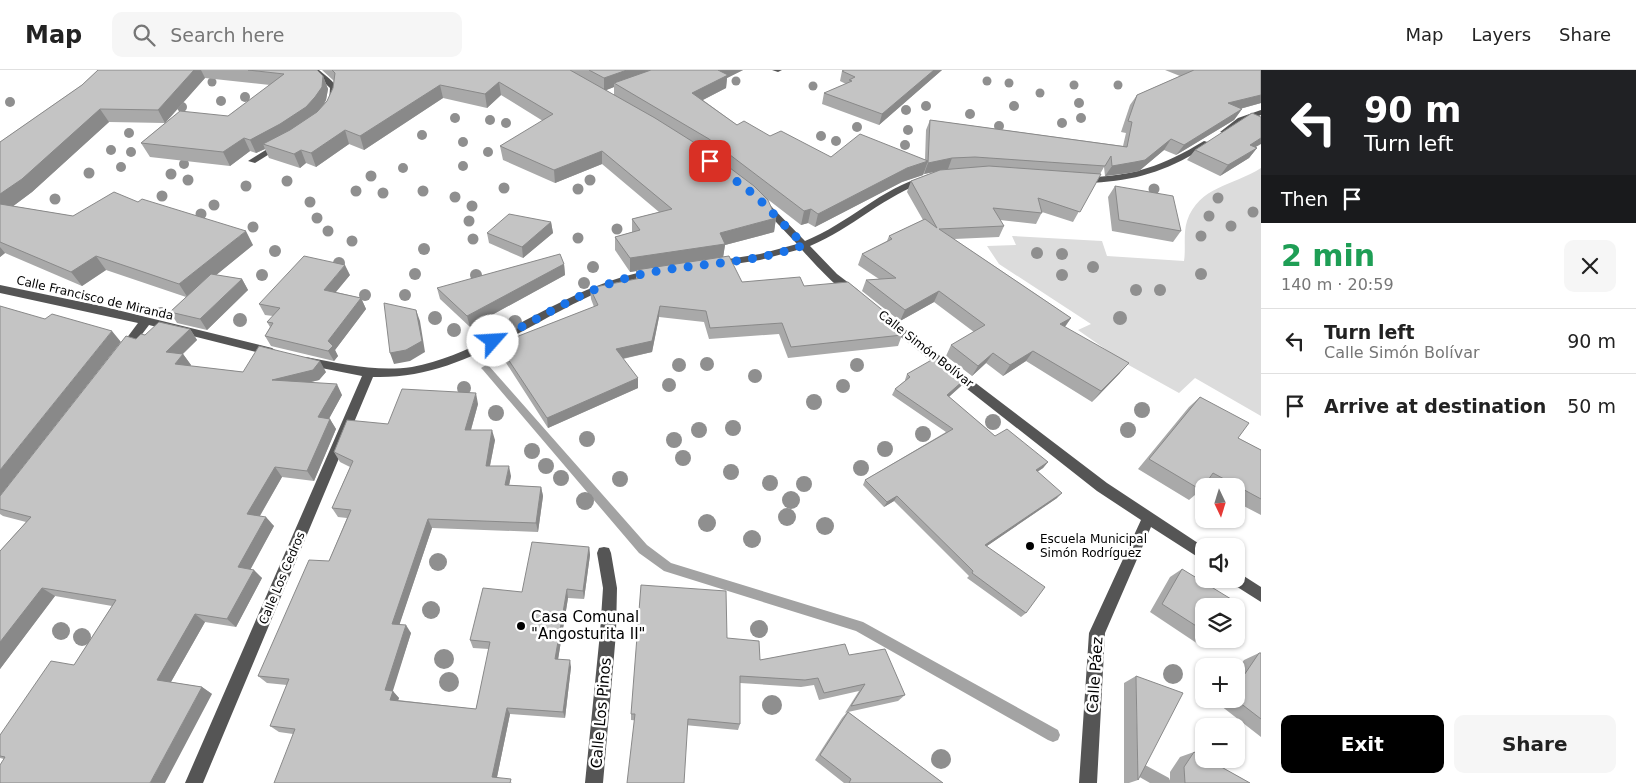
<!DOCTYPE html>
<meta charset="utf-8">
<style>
body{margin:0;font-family:"DejaVu Sans",sans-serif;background:#f6f6f6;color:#222;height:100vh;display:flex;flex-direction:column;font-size:19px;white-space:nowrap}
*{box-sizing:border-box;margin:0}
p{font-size:16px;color:#767676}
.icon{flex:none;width:28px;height:28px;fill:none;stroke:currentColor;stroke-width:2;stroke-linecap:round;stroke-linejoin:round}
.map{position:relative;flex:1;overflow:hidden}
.drawer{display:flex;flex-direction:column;background:#fff;width:375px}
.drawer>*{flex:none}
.top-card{background:#202124;color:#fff;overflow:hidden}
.needle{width:32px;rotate:176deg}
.buttons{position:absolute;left:1195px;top:408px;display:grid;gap:10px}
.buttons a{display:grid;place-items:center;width:50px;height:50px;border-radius:10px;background:#fff;box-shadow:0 1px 4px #0004;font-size:25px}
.pin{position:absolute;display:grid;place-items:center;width:42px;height:42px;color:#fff;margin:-21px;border-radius:10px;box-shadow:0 2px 8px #0006}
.me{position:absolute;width:55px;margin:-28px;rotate:64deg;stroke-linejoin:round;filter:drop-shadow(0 0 4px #0008)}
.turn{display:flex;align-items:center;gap:18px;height:105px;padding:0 20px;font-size:22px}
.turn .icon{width:65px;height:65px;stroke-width:2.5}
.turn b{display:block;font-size:35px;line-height:42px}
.then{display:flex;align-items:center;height:48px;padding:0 20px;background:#0003;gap:10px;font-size:19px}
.round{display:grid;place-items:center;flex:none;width:52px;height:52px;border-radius:10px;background:#f6f6f6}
.head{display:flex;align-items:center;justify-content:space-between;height:85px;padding:0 20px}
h1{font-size:30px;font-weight:600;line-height:38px;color:#1e9e55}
.button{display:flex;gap:10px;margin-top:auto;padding:10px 20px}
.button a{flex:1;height:58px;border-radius:10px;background:#000;color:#fff;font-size:20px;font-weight:600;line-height:58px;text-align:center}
.button a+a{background:#f6f6f6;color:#222}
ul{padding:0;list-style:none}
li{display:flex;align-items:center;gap:15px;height:65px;padding:0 20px;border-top:1px solid #e0e0e0}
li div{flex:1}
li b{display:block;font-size:19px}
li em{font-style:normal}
header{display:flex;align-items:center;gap:30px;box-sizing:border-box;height:70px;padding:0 25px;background:#fff;border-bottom:1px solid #e0e0e0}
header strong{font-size:24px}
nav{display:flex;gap:28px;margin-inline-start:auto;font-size:18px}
.search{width:350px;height:45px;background:#f6f6f6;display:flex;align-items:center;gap:12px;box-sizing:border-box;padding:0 18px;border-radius:10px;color:#767676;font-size:19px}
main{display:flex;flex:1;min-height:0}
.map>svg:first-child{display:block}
.green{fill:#dcdcdc}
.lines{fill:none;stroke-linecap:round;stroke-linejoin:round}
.stream{fill:#a3a3a3;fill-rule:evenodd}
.minor{fill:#555;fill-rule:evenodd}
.tree{fill:#8f8f8f}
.wall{fill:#a9a9a9;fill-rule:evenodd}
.shaded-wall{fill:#898989}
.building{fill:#c4c4c4;stroke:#898989}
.route{stroke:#1a73e8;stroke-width:9;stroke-dasharray:0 16.2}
.poi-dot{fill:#000;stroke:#fff;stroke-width:2}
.labels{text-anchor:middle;stroke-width:5;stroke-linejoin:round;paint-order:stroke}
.street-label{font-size:12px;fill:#000;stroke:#fff}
.poi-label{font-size:12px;fill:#000;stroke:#fff;text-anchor:start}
.near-poi-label{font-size:15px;fill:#000;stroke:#fff;text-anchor:start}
.near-street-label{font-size:15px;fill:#000;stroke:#fff}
</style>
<header>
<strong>Map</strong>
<div class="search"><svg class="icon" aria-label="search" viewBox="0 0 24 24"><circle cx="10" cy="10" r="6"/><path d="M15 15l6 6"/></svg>Search here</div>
<nav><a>Map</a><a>Layers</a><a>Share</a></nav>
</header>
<main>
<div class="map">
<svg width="1261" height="713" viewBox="0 0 1261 713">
<rect width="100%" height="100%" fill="#fff"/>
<!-- green -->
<path class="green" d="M1261,98V346L1195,308L1179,323L1125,293L1078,260L1091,254L999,194L987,176L1016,175L1012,166L1102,171L1107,186L1184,191C1186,179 1183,163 1187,151C1199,116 1233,116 1261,98Z"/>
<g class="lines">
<!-- stream -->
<path class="stream" d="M486,295L489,296L647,475L671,493L863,552L1058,660L1060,665L1058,670L1053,672L1048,670L856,561L664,501L639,483L483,300L481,298Z
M1134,689L1169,708L1171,713H1150L1129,701L1127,696L1129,691Z"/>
<!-- minor -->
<path class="minor" d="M311,0H319C331,10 343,17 336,34L329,32L330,18Z
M772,0H782L778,2Z
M1261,40V45L1244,52L1227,64L1220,62L1238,48Z
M1204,71L1211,73C1205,79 1196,83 1188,87C1154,106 1119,113 1080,113L1076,110L1080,107C1129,108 1163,96 1204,71Z
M277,73L284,75L255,93L248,91Z
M926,106L930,109L929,111C885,124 852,159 810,176L837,204L858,220L859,223L858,226C844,229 811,189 801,179L760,190L716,197L711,194L716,191L760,184L797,174L759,134V130H765L805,171C848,154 881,118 926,106Z
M652,200L656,201L657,203L656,205C634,211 614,215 594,224C522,257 456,310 373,307L203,713H185L362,306L306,295L302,294L300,291L302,288L306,287C341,294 377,302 412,297C440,292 466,280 491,268C544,242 593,210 652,200Z
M0,215L101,236L272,278L278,282L272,286L149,255L127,284L123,285L117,281L138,253L0,223Z
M877,238L1107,413L1204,477V491L1151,457L1105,563L1097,713H1079L1089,563L1141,450L1097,421L873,245L872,242L873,239Z
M604,477L609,478L611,483L617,518L616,563L603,713H585L600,563L603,518L597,483L599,478Z
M1236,501L1261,517V532L1231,513L1229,509H1236Z"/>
</g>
<!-- trees -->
<g class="tree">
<circle cx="736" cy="11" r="4.5"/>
<circle cx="987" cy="11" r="4.5"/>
<circle cx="212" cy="12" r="4.5"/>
<circle cx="1009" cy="13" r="4.5"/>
<circle cx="1074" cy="15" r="4.5"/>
<circle cx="1118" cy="15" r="4.5"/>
<circle cx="813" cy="16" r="4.5"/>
<circle cx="1040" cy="23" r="4.5"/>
<circle cx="245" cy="27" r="5"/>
<circle cx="221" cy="31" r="5"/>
<circle cx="10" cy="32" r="5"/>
<circle cx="1079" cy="33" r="5"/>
<circle cx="926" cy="36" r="5"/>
<circle cx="1014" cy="36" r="5"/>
<circle cx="182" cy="37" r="5"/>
<circle cx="906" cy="40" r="5"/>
<circle cx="970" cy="44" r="5"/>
<circle cx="455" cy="48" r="5"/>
<circle cx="1081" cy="48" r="5"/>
<circle cx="490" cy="50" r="5"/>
<circle cx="506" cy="53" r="5"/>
<circle cx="1062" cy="53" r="5"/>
<circle cx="999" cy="56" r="5"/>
<circle cx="857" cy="57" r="5"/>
<circle cx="908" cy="60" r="5"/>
<circle cx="129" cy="63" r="5"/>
<circle cx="422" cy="65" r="5"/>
<circle cx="821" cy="66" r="5"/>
<circle cx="836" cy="71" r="5"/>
<circle cx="463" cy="72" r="5"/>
<circle cx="905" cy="75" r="5"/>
<circle cx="111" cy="80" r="5"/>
<circle cx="131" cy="82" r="5"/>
<circle cx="488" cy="82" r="5"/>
<circle cx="184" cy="94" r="5"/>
<circle cx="463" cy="96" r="5"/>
<circle cx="121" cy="97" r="5"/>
<circle cx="403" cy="98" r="5"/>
<circle cx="89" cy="103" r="5.5"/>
<circle cx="171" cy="104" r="5.5"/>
<circle cx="371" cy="106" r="5.5"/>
<circle cx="188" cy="110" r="5.5"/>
<circle cx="590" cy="110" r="5.5"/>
<circle cx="287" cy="111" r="5.5"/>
<circle cx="246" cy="116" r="5.5"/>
<circle cx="504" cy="118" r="5.5"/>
<circle cx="578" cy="119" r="5.5"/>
<circle cx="1154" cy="119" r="5.5"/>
<circle cx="356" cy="121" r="5.5"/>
<circle cx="423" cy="121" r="5.5"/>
<circle cx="383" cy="123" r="5.5"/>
<circle cx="162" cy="126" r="5.5"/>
<circle cx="455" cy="127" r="5.5"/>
<circle cx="1218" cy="128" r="5.5"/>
<circle cx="55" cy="129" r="5.5"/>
<circle cx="310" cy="132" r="5.5"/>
<circle cx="214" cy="135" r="5.5"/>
<circle cx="472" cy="136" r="5.5"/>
<circle cx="1253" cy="142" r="5.5"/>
<circle cx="201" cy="144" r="5.5"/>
<circle cx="1209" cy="146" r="5.5"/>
<circle cx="317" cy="148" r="5.5"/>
<circle cx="469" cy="151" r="5.5"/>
<circle cx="1231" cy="156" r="5.5"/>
<circle cx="253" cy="157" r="5.5"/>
<circle cx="617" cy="159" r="5.5"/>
<circle cx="328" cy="161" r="5.5"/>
<circle cx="1201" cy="166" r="5.5"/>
<circle cx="578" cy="168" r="5.5"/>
<circle cx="473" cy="169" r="5.5"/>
<circle cx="352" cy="171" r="5.5"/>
<circle cx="424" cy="179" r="6"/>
<circle cx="275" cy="181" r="6"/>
<circle cx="1037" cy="183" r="6"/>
<circle cx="1062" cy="184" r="6"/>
<circle cx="339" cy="193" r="6"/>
<circle cx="593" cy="197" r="6"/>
<circle cx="1093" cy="197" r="6"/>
<circle cx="415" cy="204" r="6"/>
<circle cx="1201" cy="204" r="6"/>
<circle cx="262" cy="205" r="6"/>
<circle cx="476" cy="205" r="6"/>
<circle cx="1062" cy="205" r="6"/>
<circle cx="584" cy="213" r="6"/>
<circle cx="1136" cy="220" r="6"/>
<circle cx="1160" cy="220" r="6"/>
<circle cx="365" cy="225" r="6"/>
<circle cx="405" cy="225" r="6"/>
<circle cx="161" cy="243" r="6"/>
<circle cx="435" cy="248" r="7"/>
<circle cx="1120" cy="248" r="7"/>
<circle cx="240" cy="250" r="7"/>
<circle cx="515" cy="252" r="7"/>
<circle cx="454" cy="260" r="7"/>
<circle cx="707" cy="294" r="7"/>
<circle cx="679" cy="295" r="7"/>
<circle cx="857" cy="295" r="7"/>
<circle cx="755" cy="306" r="7"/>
<circle cx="669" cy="315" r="7"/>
<circle cx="843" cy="316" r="7"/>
<circle cx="464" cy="318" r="7"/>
<circle cx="814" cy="332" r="8"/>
<circle cx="1142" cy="340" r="8"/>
<circle cx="496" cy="343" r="8"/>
<circle cx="993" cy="352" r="8"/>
<circle cx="733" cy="358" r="8"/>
<circle cx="699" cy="360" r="8"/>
<circle cx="1128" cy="360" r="8"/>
<circle cx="923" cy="364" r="8"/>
<circle cx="587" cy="369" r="8"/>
<circle cx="674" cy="370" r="8"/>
<circle cx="885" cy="379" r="8"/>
<circle cx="532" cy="381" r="8"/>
<circle cx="683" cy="388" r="8"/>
<circle cx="546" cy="396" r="8"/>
<circle cx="861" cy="398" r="8"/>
<circle cx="731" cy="402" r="8"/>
<circle cx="561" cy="408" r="8"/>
<circle cx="620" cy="409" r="8"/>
<circle cx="770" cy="413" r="8"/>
<circle cx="804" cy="414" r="8"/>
<circle cx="791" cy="430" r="9"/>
<circle cx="585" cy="431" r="9"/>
<circle cx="787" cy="447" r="9"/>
<circle cx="707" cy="453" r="9"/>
<circle cx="825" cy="456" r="9"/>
<circle cx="752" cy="469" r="9"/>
<circle cx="438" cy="492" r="9"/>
<circle cx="431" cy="540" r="9"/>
<circle cx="759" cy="559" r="9"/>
<circle cx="61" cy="561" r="9"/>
<circle cx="82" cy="567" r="9"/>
<circle cx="444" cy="589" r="10"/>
<circle cx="1173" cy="604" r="10"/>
<circle cx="449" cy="612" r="10"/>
<circle cx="772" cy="635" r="10"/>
<circle cx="941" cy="689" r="10"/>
</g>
<!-- wall -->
<path class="wall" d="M98,0H317L323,6L328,19L326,30L324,34L327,31L333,18L334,11L322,0H743L727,8L726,18L703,30L737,55L831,87L925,90L926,60L930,50L1123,76L1126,63L1121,62L1130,35L1137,25L1180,6L1165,0H1261V33L1240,39H1242L1234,50L1176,85L1164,80L1139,101L1129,103L1105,106L1104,97L1073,152L1042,142L1036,154L1000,150L1004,156L999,167L954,169L1071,248L1065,257L1120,303L1092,332L1026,291L1003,306L986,293L972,306L946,286L951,275L974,262L934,232L900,251L862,221L866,210L879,209L858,195L862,184L887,171L889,166L923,150L907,122L911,111L934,102L924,104L925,101L923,105L902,112L815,157L808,153L801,155L766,128L776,148L774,162L725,175L723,187L742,212L804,216L888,255L902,265L898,276L788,288L779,264L709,269L704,252L659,247L652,282L623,289L638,318L548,358L501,285L498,274L594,237L591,229L590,218L636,209V201L630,202L615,180V167L632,162V149L659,142L602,94L555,113L503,90L500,76L543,51L501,25L487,38L443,28L364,80L349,74L316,97L306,93L300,98L269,88L265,79L256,83L250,81L230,96L150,87L141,73L165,53L109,52L32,122L13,136L73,146L138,132L253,175L216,205L242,209L248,220L207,260L177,253L170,242L186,227L106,200L82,216L5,183L0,187V72L82,15ZM205,8L270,15L228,46L166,52ZM614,17V25L606,20Z
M844,0H942L879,55L822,34L824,23L846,14L840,11L842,1Z
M1256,77L1257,78L1249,88L1220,106L1187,90L1195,80Z
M1115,116L1181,161L1173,172L1112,161L1108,127Z
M551,152L553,163L523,188L489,173L487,163Z
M564,194L565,205L470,257L440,229L437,218Z
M350,205L336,222L361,228L366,239L335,280L338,286L334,291L271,276L265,266L270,257L267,252L273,246L265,245L259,234Z
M190,259L197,270L183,284L191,295L190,296L243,302H326L319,310L311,312L342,325L329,348L336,359L314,411L282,407L260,446L274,456L250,499L262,508L236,557L205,552L171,612L202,617L212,624L4,689L0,688V665L74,595L112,536L55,526L0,599V481L26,452L3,446L0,444V426L136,269L145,265Z
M907,304L964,310L961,316L949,327L995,366L1048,392L1043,398L1037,402L1057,428L987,476L1026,543L1021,547L967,508L969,506L894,431L884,437L863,415L865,410L946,362L892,325L895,319L905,311V310Z
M1200,327L1238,368L1261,380V445L1236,432V416H1208L1205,415L1201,420L1189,430L1138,399L1189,337Z
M478,334L471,360L495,370L490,396L511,406L509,415L541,417L543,426L538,462L432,458L399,555L411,563L392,621L399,628L398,630L476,639L489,579L473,578L470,570L522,522L589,477L590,485L584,529L568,528L558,589L571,597L565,648L510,644L497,707L513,713L293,664L279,662L270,656L287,615L267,613L258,606L329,491L347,448L338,447L332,438L350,397L340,392L334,382L388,354Z
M1182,499L1204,536V569H1208L1198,574L1150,542L1170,507Z
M727,568L760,590L849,585L905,625L898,631L848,642L943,713H844L815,690L842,648L847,642L845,643L859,621L819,630L814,615L801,617L740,613V654L738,660L631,650V644Z
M1259,583H1261V667L1216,632L1218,629H1236V601L1244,590Z
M1136,606L1138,710L1129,713H1124V613Z
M1194,682L1250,713H1170V702L1180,687Z"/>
<!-- shaded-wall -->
<path class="shaded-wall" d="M194,0H201L205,8L165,53L158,40Z
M627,0H663L614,13V17L604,21V8Z
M718,0H743L727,8L726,18L691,36L692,23Z
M934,0H942L879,55L882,44Z
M323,6L328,19L326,30L320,41L269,76L263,74L265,79L256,83L250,70Z
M499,12L501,25L487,38L485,24Z
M440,15L443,28L364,80L360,66Z
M1261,25V33L1221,44L1228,33Z
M100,39L109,52L32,122L0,146V124Z
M1242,39L1234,50L1176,85L1184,75Z
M345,60L349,74L316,97L311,83Z
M1261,66V74L1242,85L1250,75Z
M244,68L250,81L230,96L223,82Z
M1171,69L1164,80L1139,101L1129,103L1105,106L1112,96Z
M1257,78L1249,88L1220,106L1228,95Z
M301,80L306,93L300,98L294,84Z
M602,81V94L555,113L554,100Z
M952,88L948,99L924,104L928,93Z
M928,91L923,105L902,112L815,157L818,144L907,98Z
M811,139L808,153L801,155L804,141Z
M776,148L774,162L725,175L723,188L630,202V188L720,163Z
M551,152L553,163L523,188L522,177Z
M246,161L253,175L188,228L179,214Z
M0,177L5,183L0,187Z
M96,186L106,200L82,216L71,202Z
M564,194L565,205L470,257L467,246Z
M345,195L350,205L329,230L324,220Z
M242,209L248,220L207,260L200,249Z
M939,221L934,232L900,251L905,240Z
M361,228L366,239L335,280L338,286L334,291L328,281V271Z
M660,236L659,247L652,282L616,290V279Z
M416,240L420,251L425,282L410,291L394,294L390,283Z
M891,247L887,258L884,251Z
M1071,248L1063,259L1060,254Z
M190,259L197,270L174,292L166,282Z
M112,261L121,272L0,426V400Z
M1033,281L1026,291L1003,306L1010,295Z
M993,283L986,293L972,306L978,296Z
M183,284L191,295L183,305L175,294Z
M320,291L326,302L319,310L278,320L272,310Z
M1129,293L1120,303L1092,332L1101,321Z
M638,308V318L548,358L547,348Z
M964,310L961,316L944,331L947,325Z
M337,314L342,325L324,358L318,347Z
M476,323L478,334L468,370L465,360Z
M330,349L336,359L314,411L307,401Z
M492,360L495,370L488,405L486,396Z
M1048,392L1043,398L1031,406L1036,400Z
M509,396L511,406L507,425L505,415Z
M275,397L282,407L255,454L247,444Z
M541,417L543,426L538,462L536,453Z
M1062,423L1057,428L981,480L985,475Z
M897,426L894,431L884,437L887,432Z
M266,447L274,456L247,506L238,497Z
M428,449L432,458L397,562L392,554Z
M589,477L590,485L584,529L583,521Z
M254,500L262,508L236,557L227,549Z
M42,518L55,526L0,599V572Z
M567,519L568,528L557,596L555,589Z
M195,544L205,552L168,617L157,610Z
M406,555L411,563L391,627L385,620Z
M570,590L571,597L565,648L563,642Z
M202,617L212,624L165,713H150Z
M393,621L399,628L396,636L390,630Z
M507,638L510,644L496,712L492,707Z"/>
<!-- building -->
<path class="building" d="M98,0H194L158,40L100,39L22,109L0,124V72L82,15Z
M248,0H317L323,6L322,17L315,27L306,37L280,54L250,70L244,68L223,82L141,73L180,41L228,46L284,4Z
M332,0H570L655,48L706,80L754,116L768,130L776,148L720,163L725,174L630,188L615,167L640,160L632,149L672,139L602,81L554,100L500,76L553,44L499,12L485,24L440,15L360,66L345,60L311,83L301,80L294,84L263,74L290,60L317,42L327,31L333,18L335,3Z
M589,0H627L604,8Z
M651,0H719H718L728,5L692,23L737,55L744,51L770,66L781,61L831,87L860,64L928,91L907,98L818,144L811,139L804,141L709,69L614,13Z
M844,0H934L882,44L824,23L852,11L849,10L855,7L842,1Z
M1194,0H1261V25L1228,33L1242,39L1184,75L1171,69L1145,90L1135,92L1112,96L1111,86L1105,96L975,87L952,88L928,93L930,50L1127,77L1132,52L1128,51L1137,25Z
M1252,43L1261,47V68L1250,75L1257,78L1228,95L1195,80Z
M989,96L1101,104L1080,142L1038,128L1042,143L993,138L1004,156L939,159L1071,248L1060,254L1129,293L1101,321L1033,281L1010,295L993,283L978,296L951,275L985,255L939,221L905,240L866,210L896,208L862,184L892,169L889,166L925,149L937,158L911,111L940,100Z
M1115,116L1173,126L1181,161L1119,150Z
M114,122L138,132L142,129L246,161L179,214L96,186L71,202L0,172V134L73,146Z
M509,144L551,152L522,177L487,163Z
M560,184L564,194L467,246L437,218Z
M304,186L345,195L324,220L361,228L328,271L333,276L328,281L265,266L273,253L267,252L280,238L259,234Z
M729,186L742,212L800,207L804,216L848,212L891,247L884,251L902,265L791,277L782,253L710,258L706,241L660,236L652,271L616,279L638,308L547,348L498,274L598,235L590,218L641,208L636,200Z
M211,204L242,209L200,249L170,242Z
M384,233L416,240L422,271L406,280L390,283Z
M0,236L45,249L52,244L112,261L0,400Z
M159,252L190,259L166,282L183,284L175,294L243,302L259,276L320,291L313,300L272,310L337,314L318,347L330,349L307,401L275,397L247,444L266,447L238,497L254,500L227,549L195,544L157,610L202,617L150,713H0V695L5,687L0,686V665L51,591L74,595L116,530L42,518L0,572V481L31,447L0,439V426L126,266L136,269L141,264L145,265Z
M935,288L964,310L947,325L995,366L1007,359L1048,392L1036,400L1062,423L985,475L1045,517L1026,543L972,503L973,501L897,426L887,432L865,410L953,359L895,319L910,307L907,304Z
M402,319L476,323L465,360H492L486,396H509L505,415L541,417L536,453L428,449L392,554L406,555L385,620L393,621L390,630L476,639L490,572L470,570L483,518L522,522L532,472L589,477L583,521L567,519L555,589L570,590L563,642L507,638L492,707L511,709L510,713H274L295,659L270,656L289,609L258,606L309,490L329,491L351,440L332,438L353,391L334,382L347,350L388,354Z
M1200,327L1249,353L1238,368L1261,380V429L1213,403L1201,420L1149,389Z
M1182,499L1231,529L1228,536H1204V561L1162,534Z
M641,515L726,521L727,568L759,571L760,590L845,574L849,585L885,579L905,625L851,636L865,614L824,623L818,608L805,610L740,606V654L688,649L684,713H627L635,644H631Z
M1259,583H1261V649L1235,629H1236V617Z
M1136,606L1183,623L1138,710Z
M848,642L943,713H849L851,709L820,685Z
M1194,682L1204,687V689H1207L1250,713H1185L1184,697Z"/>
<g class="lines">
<!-- route -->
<path class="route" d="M493,271C535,252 574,225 617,211C677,191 744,198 804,175L756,126L710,91"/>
</g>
<!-- markers -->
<g class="poi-dot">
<circle cx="1030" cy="476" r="5"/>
<circle cx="521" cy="556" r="5"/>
</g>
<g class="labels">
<!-- street labels -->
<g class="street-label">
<text transform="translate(95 228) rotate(13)" y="4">Calle Francisco de Miranda</text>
<text transform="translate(926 279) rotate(38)" y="4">Calle Simón Bolívar</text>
<text transform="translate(282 508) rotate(-67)" y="4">Calle Los Cedros</text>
</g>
<!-- poi labels -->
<g class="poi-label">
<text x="1040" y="473">Escuela Municipal<tspan x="1040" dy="14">Simón Rodríguez</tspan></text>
</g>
<!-- near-poi labels -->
<g class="near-poi-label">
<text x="531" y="552">Casa Comunal<tspan x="531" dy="17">"Angosturita II"</tspan></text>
</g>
<!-- near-street labels -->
<g class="near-street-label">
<text transform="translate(1095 605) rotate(-86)" y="5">Calle Páez</text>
<text transform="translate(601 643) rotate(-85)" y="5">Calle Los Pinos</text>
</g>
</g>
</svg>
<div class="buttons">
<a><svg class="needle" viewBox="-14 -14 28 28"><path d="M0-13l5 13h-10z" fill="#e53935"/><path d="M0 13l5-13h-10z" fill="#767676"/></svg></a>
<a><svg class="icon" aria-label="sound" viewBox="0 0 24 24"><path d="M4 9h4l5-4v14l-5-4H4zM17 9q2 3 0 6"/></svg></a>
<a><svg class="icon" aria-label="layers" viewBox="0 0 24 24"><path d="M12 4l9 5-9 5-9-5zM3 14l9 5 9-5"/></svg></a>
<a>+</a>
<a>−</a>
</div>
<div class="pin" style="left:710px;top:91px;background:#d93025"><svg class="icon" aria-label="arrive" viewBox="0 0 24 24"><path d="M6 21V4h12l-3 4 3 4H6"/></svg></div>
<svg class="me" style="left:493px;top:271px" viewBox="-20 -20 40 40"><circle r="19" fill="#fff"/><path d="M0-13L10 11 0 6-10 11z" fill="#1a73e8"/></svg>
</div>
<section class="drawer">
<div class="top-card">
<div class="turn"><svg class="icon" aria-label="left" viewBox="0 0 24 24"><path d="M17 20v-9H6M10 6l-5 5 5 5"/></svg><div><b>90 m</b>Turn left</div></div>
<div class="then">Then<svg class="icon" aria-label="arrive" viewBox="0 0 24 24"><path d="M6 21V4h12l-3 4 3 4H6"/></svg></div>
</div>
<div class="head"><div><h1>2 min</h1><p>140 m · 20:59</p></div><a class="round"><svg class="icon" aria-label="close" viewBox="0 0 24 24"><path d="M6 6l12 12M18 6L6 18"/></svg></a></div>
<ul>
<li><svg class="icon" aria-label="left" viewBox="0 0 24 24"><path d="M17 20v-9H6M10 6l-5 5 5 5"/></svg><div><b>Turn left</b><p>Calle Simón Bolívar</p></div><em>90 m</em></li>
<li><svg class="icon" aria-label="arrive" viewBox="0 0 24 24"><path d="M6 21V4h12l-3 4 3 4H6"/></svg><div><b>Arrive at destination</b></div><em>50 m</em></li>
</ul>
<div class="button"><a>Exit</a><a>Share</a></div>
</section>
</main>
